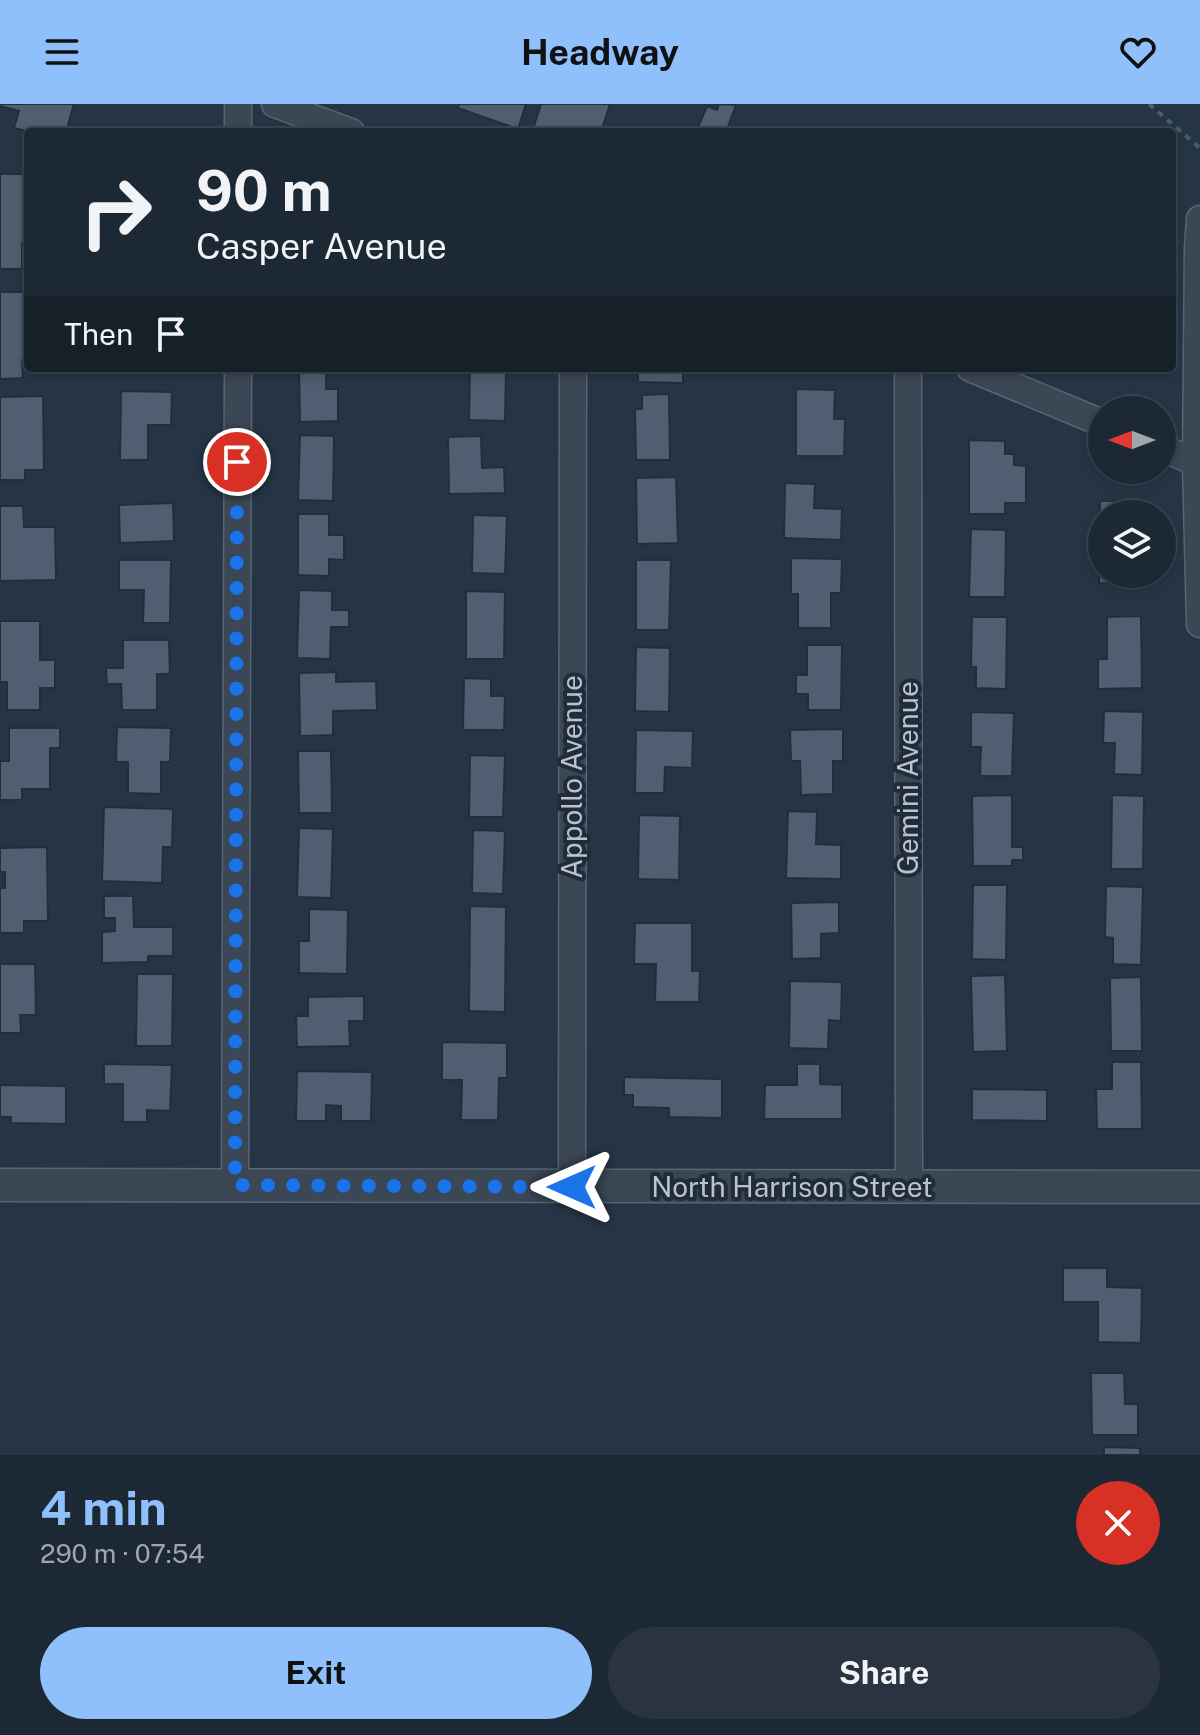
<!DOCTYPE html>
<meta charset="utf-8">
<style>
body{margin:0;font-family:"Public Sans",sans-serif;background:#293440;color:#f1f3f6;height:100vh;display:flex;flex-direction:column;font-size:30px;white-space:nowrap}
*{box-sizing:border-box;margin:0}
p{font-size:26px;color:#a0a6ac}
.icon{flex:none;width:44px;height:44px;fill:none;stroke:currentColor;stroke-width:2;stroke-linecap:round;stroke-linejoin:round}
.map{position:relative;height:1351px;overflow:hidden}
.details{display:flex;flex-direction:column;background:#1c2834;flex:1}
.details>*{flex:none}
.guide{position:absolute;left:24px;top:24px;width:1152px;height:244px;border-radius:8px;box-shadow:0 4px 12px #0003,0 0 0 2px #3a444f;background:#1c2834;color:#f1f3f6;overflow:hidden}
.needle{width:52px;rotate:270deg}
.buttons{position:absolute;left:1088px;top:292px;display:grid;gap:16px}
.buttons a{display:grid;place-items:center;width:88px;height:88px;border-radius:50%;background:#1c2834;box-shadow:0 4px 12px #0003,0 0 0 2px #3a444f;font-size:40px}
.pin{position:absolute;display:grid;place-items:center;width:68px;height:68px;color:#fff;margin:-34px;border:4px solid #fff;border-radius:50%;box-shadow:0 2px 8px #0007}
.me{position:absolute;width:88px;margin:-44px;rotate:270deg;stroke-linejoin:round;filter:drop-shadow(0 0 6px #0008)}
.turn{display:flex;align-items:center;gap:28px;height:168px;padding:0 40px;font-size:36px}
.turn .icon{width:104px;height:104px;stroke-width:2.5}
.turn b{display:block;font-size:56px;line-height:68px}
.then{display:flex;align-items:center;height:76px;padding:0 40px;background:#0003;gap:16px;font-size:30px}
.round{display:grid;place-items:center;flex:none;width:84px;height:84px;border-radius:42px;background:#293440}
.summary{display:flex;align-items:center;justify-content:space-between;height:136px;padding:0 40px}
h1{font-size:48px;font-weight:700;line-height:60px;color:#8fc0fc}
.primary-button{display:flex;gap:16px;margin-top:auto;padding:16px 40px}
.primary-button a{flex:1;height:92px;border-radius:48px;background:#8fc0fc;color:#111;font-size:32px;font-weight:700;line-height:92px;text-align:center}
.primary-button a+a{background:#293440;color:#f1f3f6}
header{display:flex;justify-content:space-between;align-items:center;height:104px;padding:0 40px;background:#8fc0fc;color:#111;font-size:36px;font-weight:700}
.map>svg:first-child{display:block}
.building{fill:#4f5e70;stroke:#222e3c;stroke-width:2}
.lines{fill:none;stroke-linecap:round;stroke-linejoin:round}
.minor-casing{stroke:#5a6571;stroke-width:29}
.tertiary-casing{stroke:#5a6571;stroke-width:35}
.path{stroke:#476161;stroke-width:4;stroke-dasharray:6 6;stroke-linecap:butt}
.minor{stroke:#3b4754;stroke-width:26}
.tertiary{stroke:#3b4754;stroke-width:32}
.route{stroke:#1a73e8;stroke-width:14;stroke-dasharray:0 25.2}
.labels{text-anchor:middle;stroke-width:8;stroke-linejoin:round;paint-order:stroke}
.street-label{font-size:28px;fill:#b9c2cd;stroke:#202c3a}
</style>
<header><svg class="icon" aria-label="menu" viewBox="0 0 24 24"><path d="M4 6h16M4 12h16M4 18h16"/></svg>Headway<svg class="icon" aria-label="heart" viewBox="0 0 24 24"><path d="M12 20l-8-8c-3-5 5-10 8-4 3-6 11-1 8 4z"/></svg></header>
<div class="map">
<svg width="1200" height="1351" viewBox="0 0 1200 1351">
<rect width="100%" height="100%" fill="#263545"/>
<!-- building -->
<path class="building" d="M0,0H74L66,28H30L14,24L19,7L0,2Z
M459,0H526L518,25L458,4Z
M541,0H610L601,28H580L574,26L573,28H532Z
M719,0L736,1L726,28H696L707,2L717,6Z
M0,70H28V139H22V165H0Z
M0,188H28V256H22L23,274L0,275Z
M299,264H326V285H338V317L300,318Z
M470,264H506L505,317L469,316Z
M638,264H683V279L638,278Z
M796,285L835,286L834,315H845L844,352H796Z
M121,287L172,288L171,321H148V356H120Z
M669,290L670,356H636L635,305H642V291Z
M43,292L44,366H25V376H0V293Z
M300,331L334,332L333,397L298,396Z
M481,332L482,364L504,363L505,389L449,390L448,333Z
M969,336L1005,337V350H1014V361L1026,362V399H1005V410H969Z
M676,373L678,439L637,440L636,374Z
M785,379L815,380L814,404L842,405L841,436L784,434Z
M1100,397H1147V410H1102V470H1141V480L1099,479Z
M173,399L174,437L120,439L119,401Z
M0,402H23L24,423H55L56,476L0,477Z
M298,410H329V431H344V456L329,455V472L298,471Z
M473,411L507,412L505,470L472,469Z
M971,425L1006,426L1005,493H969Z
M791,454L842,455L841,489H831V524H798V490H791Z
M119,456H171L170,519H143L144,486H119Z
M636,456H671L669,526H636Z
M299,486L332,487V506H349V523H331L330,555L297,554Z
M466,487L505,488L504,555H466Z
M1141,512L1142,584L1098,585V555H1107V513Z
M972,513H1007L1006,585L976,584V563H971Z
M0,517H40V556H55V584H40V606H7V578H0Z
M123,536H169L170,570H157V606H122L121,580H107L106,564H123Z
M807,541H842L841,606H808V590H796V571H807Z
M636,543L670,544L669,608L635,607Z
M336,568V578L376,577L377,606L333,607V631L300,632L299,569Z
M464,574L491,575V592H505L504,626H463Z
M1104,607L1143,608L1142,671L1114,670L1115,639H1103Z
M971,608L1014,609L1012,672H980L981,643H971Z
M117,623L171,624L170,658H161V690L128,689V658H116Z
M9,624H60V644H50V685H22V696H0V657H9Z
M843,625V657H833V690L801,691L800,657H791L790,626Z
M636,626L693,627L692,664L665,663L664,689H635Z
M298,647H331L332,709H299Z
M470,651L505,652L503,713H469Z
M1012,691V743H1023V756H1012V762H973L972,692Z
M1112,691L1144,692L1143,765H1111Z
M104,703L173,705L172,743H163L162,779L102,777Z
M788,707L817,708L816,740L841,741V775L786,774Z
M639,711L680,712L679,776L638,775Z
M299,724L333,725L331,794L297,793Z
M473,726L505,727L503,790L472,789Z
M47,743L48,817H24V829H0V784H5V768H0V744Z
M973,781H1007L1006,856L972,855Z
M1106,782L1143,783L1141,861L1113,860V834L1105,833Z
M104,792H133L134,823H173V852H148V858L102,859V828L115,827V814H104Z
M839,798V829L821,830V854L792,855L791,799Z
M470,802L506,803L505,908L469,907Z
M309,805L348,806L347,870L299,869V837H309Z
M635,819H692V867H700L699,898H655L656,860H634Z
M0,860H35L36,911H20L21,929H0Z
M137,870H173L172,942H136Z
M1005,871L1007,947L973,948L971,872Z
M1141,873L1142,947H1111L1110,874Z
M790,877L842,878L841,917L829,916L828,945L789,944Z
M364,892V917H349L350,942L297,943L296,912H308V893Z
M442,938L507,939V974H499L498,1016H461L462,976H442Z
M1112,958H1141L1142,1025H1097L1096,985H1112Z
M104,960L172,961L170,1007L147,1006V1018H123V980H104Z
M797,960H820V980L842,981V1015H764L765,981H797Z
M297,967L372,968L371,1017H341V1002L326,1001V1017H296Z
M624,973L722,975V1014L669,1013V1004L633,1003V991H624Z
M0,981L66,982V1020L11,1019V1013H0Z
M972,985L1047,986V1017L972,1016Z
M1063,1164H1107V1183L1142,1184L1141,1239L1098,1238V1198H1063Z
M1091,1269H1124L1125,1300H1138V1331H1092Z
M1104,1343L1140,1344V1351H1104Z"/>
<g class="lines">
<!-- minor casing -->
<g class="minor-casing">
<path id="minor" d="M275,0L351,28
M238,28V0
M1200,115L1198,145L1196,359L1200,520
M908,264L909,1084
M970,264L1102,319
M1162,344L1200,360
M235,1081L238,264
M572,1083L573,264"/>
</g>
<!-- tertiary casing -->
<g class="tertiary-casing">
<path id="tertiary" d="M0,1081L1200,1083"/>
</g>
<!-- path -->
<path class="path" d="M1149,0L1200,44"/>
<!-- minor -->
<use href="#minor" class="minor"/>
<!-- tertiary -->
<use href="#tertiary" class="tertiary"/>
</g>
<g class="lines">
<!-- route -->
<path class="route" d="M237,358L235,1081L572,1083"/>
</g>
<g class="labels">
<!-- street labels -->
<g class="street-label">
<text transform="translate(572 673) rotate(-90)" y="10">Appollo Avenue</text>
<text transform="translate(908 674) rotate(-90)" y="10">Gemini Avenue</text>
<text x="792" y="1093">North Harrison Street</text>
</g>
</g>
</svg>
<div class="buttons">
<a><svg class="needle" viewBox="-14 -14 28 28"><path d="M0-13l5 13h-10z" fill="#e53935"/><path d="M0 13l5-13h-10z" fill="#a0a6ac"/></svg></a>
<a><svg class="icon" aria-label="layers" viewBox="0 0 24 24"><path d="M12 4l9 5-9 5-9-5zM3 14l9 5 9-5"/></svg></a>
</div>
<div class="pin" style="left:237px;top:358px;background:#d93025"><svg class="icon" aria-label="arrive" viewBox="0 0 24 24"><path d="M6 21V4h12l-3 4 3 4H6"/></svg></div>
<svg class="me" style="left:572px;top:1083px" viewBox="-20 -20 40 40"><path d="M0-17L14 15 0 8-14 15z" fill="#1a73e8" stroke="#fff" stroke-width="4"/></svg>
<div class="guide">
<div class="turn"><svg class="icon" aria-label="right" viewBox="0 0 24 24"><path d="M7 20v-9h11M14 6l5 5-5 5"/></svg><div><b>90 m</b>Casper Avenue</div></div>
<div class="then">Then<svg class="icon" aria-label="arrive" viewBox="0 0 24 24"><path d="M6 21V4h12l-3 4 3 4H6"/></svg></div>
</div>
</div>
<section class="details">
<div class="summary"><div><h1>4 min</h1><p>290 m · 07:54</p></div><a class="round" style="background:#d93025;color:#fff"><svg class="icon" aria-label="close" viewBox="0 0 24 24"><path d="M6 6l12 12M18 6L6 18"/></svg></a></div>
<div class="primary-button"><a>Exit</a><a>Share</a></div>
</section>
